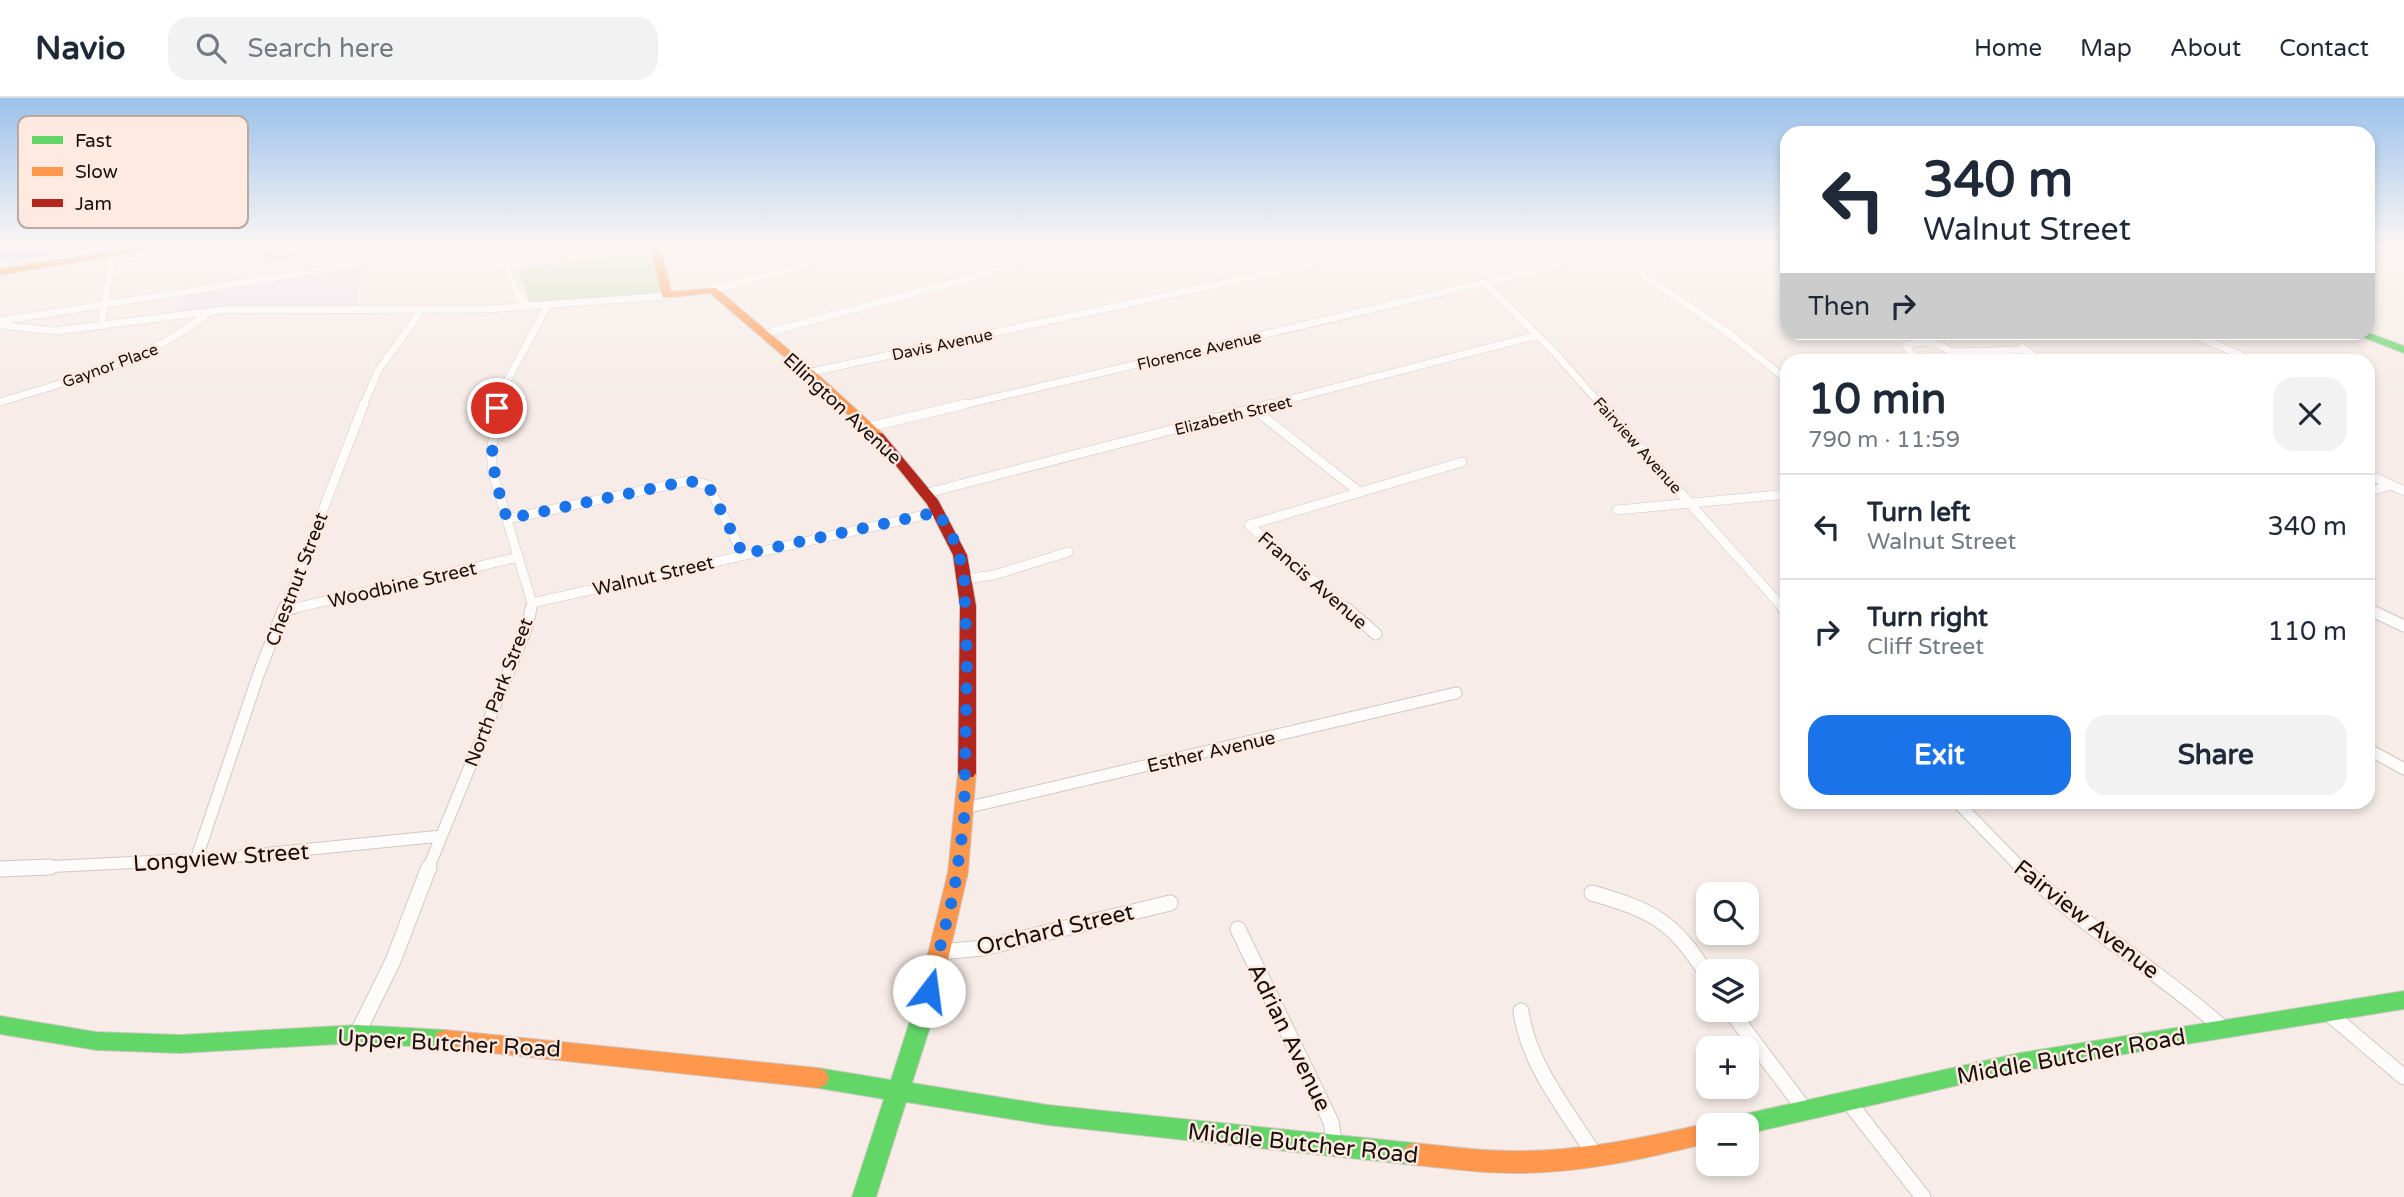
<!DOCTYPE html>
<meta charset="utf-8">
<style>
body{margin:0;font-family:"Varela Round",sans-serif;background:#f2f2f3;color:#1f2937;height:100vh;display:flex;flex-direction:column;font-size:26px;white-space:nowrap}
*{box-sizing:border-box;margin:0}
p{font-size:23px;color:#747a83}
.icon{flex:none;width:38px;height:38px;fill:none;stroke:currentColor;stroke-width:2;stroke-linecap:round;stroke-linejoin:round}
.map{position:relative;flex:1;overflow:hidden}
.side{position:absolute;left:1780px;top:256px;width:595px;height:455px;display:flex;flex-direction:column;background:#fff;border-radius:21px;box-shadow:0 4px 10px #0003}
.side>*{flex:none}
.hud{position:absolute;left:1780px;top:28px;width:595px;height:214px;border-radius:21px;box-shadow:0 4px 10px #0003;background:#fff;color:#1f2937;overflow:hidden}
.controls{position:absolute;left:1696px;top:784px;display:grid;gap:14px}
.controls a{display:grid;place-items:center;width:63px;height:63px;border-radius:14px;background:#fff;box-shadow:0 4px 10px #0003;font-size:35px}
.pin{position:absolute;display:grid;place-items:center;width:60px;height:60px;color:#fff;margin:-30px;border:4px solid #fff;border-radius:50%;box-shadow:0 2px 7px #0007}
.me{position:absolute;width:77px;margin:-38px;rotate:15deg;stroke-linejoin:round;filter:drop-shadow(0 0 5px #0008)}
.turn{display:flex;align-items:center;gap:24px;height:147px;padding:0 28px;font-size:32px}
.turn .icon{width:91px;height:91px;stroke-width:2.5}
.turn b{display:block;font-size:49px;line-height:60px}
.then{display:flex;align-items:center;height:66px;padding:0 28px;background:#0003;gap:14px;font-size:26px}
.round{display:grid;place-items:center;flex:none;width:74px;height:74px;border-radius:21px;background:#f2f2f3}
.summary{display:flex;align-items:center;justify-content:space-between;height:119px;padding:0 28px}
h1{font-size:42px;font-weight:700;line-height:52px}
.cta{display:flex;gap:14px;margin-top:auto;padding:14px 28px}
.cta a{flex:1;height:80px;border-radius:21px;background:#1a73e8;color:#fff;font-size:28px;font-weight:700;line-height:80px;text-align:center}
.cta a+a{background:#f2f2f3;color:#1f2937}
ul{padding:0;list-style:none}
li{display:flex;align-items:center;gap:21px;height:105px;padding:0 28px;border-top:2px solid #e0e1e3}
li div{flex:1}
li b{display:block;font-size:26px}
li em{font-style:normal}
header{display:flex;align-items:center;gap:42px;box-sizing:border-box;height:98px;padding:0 35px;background:#fff;border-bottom:2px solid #e0e1e3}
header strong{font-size:33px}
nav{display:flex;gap:38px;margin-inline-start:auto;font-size:24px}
.search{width:490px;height:63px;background:#f2f2f3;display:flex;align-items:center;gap:18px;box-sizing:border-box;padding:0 24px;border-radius:21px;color:#747a83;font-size:26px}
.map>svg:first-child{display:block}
.education{fill:#efe5ef}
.green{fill:#d2e0c1}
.water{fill:#c8d4ef}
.building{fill:#e0d7e3;stroke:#cdc7c8;stroke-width:2}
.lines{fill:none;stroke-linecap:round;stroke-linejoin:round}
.street-far3-casing{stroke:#d1c8c4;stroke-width:8}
.street-far2-casing{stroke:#d1c8c4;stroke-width:10}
.street-far1-casing{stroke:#d1c8c4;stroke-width:13}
.street-casing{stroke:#d1c8c4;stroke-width:17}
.fast-casing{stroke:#d1c8c4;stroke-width:2}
.slow-casing{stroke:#d1c8c4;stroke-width:2}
.jam-casing{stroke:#d1c8c4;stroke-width:2}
.street-far3{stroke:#fefcfb;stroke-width:7}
.street-far2{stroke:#fefcfb;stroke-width:9}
.street-far1{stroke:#fefcfb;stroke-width:11}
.street{stroke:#fefcfb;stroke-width:15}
.fast{fill:#63d668;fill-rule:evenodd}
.slow{fill:#ff974d;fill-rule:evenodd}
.jam{fill:#b3261e;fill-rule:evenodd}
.route{stroke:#1a73e8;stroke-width:12;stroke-dasharray:0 21.6}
.labels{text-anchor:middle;stroke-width:5;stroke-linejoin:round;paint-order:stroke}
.far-street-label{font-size:16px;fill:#17100d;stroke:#feeae0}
.street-label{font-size:19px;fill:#17100d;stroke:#feeae0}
.near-street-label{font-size:23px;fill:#17100d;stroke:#feeae0}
.key{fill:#feeae0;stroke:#b9a9a1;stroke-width:2}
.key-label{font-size:19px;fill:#17100d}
</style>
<header>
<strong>Navio</strong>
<div class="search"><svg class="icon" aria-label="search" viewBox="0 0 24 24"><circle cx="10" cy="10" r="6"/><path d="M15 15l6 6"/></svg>Search here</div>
<nav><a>Home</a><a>Map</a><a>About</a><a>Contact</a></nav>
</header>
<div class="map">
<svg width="2404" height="1099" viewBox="0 0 2404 1099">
<rect width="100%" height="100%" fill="#f7ece7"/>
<!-- education -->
<path class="education" d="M361,168L358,208L213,210L179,214L183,195Z"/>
<!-- green -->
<path class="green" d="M649,154L660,194L658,196L537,205L529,202L518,171Z"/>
<!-- water -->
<path class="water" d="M29,146H64V147L57,149L55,156L0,165V148L13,149Z"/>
<!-- building -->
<path class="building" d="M271,146H293V158L264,162L266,148Z"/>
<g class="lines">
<!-- street-far3 casing -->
<g class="street-far3-casing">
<path id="street-far3" d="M496,146L519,198L528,209
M1598,146L1731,237L1787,282
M112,162L223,146
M1485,185L1555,255L1602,308
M712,192L889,146
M0,223L486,146
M0,227L55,233L222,212L488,211L667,198
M101,228L113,157
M2188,234L2251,262
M763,236L1095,146
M2007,237L2071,234
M2022,249L2040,262
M1952,254L2025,252
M1929,262L1912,257L1906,248C1923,241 1941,244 1954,257L1948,262
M807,275L1405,146
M0,304C75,281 149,263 211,213
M363,308L379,271L422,212
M499,308L501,294L548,207
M959,308L1611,155
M1264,308L1538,237"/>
</g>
<!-- street-far2 casing -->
<g class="street-far2-casing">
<path id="street-far2" d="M499,306L491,354L493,375L532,505L531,512
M1601,306L1785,512
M1255,312L1358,393
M868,329L966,306
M2368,376L2404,393
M2368,394L2390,387
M927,395L1271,306
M1617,412L1787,396
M507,421L688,383L708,387L743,456
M1249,427L1462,364
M1249,427L1348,512
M965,481L994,477L1068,454
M532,505L938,414
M284,512L364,306
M286,512L519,459"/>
</g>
<!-- street-far1 casing -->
<g class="street-far1-casing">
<path id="street-far1" d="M1346,510L1376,536
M1783,510L1787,514
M2368,511L2404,528
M285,512L294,510
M2368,651L2404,671
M1957,704L2022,771
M965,710L1456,595
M196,762L259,575L284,510
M3,771L221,760L441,738
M428,771L527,529L531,510"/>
</g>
<!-- street casing -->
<g class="street-casing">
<path id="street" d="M2021,769C2084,829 2159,873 2224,931
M0,771L50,769
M1592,795C1654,813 1673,823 1708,878
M1238,831L1331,1024L1335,1049
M940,854L983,850L1170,805
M1730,912L1805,1012
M1521,913C1528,967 1568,1014 1596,1059
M2327,914L2404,979
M357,936L393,863L429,769
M1848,1003L1923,1099"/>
</g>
<!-- fast casing -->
<g class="fast-casing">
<path id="fast" d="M2350,234H2366L2404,248V255Z
M928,892L936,895L939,901L912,985L1048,1007L1414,1045L1422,1048L1426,1056L1422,1064L1414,1067L1048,1027L906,1004L876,1099H852L884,1001L818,990L810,987L807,980L810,973L818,970L891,982L917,901L920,895Z
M2404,893V911L2020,973L1746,1036V1027H1728L1732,1020L1740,1017L2020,955Z
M0,918L96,934L180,937L357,927L445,932L453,935L456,941L453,947L445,950L357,945L180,955L96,952L0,936Z"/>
</g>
<!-- slow casing -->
<g class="slow-casing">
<path id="slow" d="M162,146H186L0,177V171Z
M649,146H659L671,194L716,190L816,275L883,336V342H875L808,279L710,195L663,200Z
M967,669L973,671L976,675L968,774L939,901L936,907L928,910L920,907L917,901L948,774L958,675L961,671Z
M445,932L818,970L826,973L829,980L826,987L818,990L445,950L437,947L434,941L437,935Z
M1708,1025L1715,1027H1708V1045C1644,1061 1578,1076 1511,1075C1479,1075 1446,1070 1414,1067L1406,1064L1402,1056L1406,1048L1414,1045C1446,1048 1479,1053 1511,1053C1577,1054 1643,1040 1708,1025Z"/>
</g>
<!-- jam casing -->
<g class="jam-casing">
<path id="jam" d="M879,335L883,336L938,402L967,457L976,508V675L973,679H961L958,675L960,508L953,457L927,406L873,339Z"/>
</g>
<!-- street-far3 -->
<use href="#street-far3" class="street-far3"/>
<!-- street-far2 -->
<use href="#street-far2" class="street-far2"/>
<!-- street-far1 -->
<use href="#street-far1" class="street-far1"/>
<!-- street -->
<use href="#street" class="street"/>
<!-- fast -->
<use href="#fast" class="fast"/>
<!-- slow -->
<use href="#slow" class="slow"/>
<!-- jam -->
<use href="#jam" class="jam"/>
</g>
<!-- sky -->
<linearGradient id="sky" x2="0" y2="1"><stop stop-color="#9bc1eb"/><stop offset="0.49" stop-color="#fbf6f4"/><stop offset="1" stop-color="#fbf6f4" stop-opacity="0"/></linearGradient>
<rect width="2404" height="300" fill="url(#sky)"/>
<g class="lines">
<!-- route -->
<path class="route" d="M497,310C487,354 494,379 507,421L688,383L708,387L743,456L938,414L955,444L964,475L967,563L964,723L954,794L929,893"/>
</g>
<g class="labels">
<!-- far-street labels -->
<g class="far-street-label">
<text transform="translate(942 246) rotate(-12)" y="6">Davis Avenue</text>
<text transform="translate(1199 252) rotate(-13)" y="6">Florence Avenue</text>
<text transform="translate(110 267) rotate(-20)" y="6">Gaynor Place</text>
<text transform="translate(1233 317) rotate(-14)" y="6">Elizabeth Street</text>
<text transform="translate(1638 347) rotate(48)" y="6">Fairview Avenue</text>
</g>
<!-- street labels -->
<g class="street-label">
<text transform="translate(843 310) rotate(43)" y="7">Ellington Avenue</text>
<text transform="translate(653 477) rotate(-13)" y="7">Walnut Street</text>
<text transform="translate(296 481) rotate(-69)" y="7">Chestnut Street</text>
<text transform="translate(1313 482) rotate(41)" y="7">Francis Avenue</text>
<text transform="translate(402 486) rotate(-13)" y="7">Woodbine Street</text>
<text transform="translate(498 594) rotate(-69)" y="7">North Park Street</text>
<text transform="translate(1211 653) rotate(-13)" y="7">Esther Avenue</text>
</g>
<!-- near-street labels -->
<g class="near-street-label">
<text transform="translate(221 759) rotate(-4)" y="8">Longview Street</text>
<text transform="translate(2087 821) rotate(38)" y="8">Fairview Avenue</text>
<text transform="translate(1055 831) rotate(-13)" y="8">Orchard Street</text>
<text transform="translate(1290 939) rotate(64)" y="8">Adrian Avenue</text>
<text transform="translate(449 945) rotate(3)" y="8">Upper Butcher Road</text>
<text transform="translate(2071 958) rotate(-10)" y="8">Middle Butcher Road</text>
<text transform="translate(1303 1045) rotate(6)" y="8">Middle Butcher Road</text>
</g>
</g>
<!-- legend -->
<rect x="18" y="18" width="230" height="112" rx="10" class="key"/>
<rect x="32" y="38" width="31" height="8" fill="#63d668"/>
<rect x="32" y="69" width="31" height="9" fill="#ff974d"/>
<rect x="32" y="101" width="31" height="8" fill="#b3261e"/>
<g class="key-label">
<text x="75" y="49">Fast</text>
<text x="75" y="80">Slow</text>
<text x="75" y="112">Jam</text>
</g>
</svg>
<div class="controls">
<a><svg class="icon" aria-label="search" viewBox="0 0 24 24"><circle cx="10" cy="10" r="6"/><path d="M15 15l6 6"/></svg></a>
<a><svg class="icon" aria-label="layers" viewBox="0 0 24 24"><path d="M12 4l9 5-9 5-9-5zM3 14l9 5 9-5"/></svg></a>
<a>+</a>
<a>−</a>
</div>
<div class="pin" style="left:497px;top:310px;background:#d93025"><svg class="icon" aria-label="arrive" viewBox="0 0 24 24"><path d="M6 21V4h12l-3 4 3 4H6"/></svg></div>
<svg class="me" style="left:929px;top:893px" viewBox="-20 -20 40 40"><circle r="19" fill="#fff"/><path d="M0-13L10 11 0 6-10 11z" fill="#1a73e8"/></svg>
<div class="hud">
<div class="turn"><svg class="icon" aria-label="left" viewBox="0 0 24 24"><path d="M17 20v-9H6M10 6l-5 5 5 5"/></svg><div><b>340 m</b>Walnut Street</div></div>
<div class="then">Then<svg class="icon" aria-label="right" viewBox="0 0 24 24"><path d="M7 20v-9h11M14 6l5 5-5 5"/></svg></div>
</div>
<section class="side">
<div class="summary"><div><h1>10 min</h1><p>790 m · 11:59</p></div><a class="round"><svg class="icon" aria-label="close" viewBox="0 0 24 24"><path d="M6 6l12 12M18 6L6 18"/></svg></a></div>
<ul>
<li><svg class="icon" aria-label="left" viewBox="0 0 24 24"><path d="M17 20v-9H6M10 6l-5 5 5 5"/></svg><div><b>Turn left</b><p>Walnut Street</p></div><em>340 m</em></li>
<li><svg class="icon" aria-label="right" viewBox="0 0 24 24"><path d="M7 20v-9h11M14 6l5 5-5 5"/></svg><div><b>Turn right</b><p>Cliff Street</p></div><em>110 m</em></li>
</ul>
<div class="cta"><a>Exit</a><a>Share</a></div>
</section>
</div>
